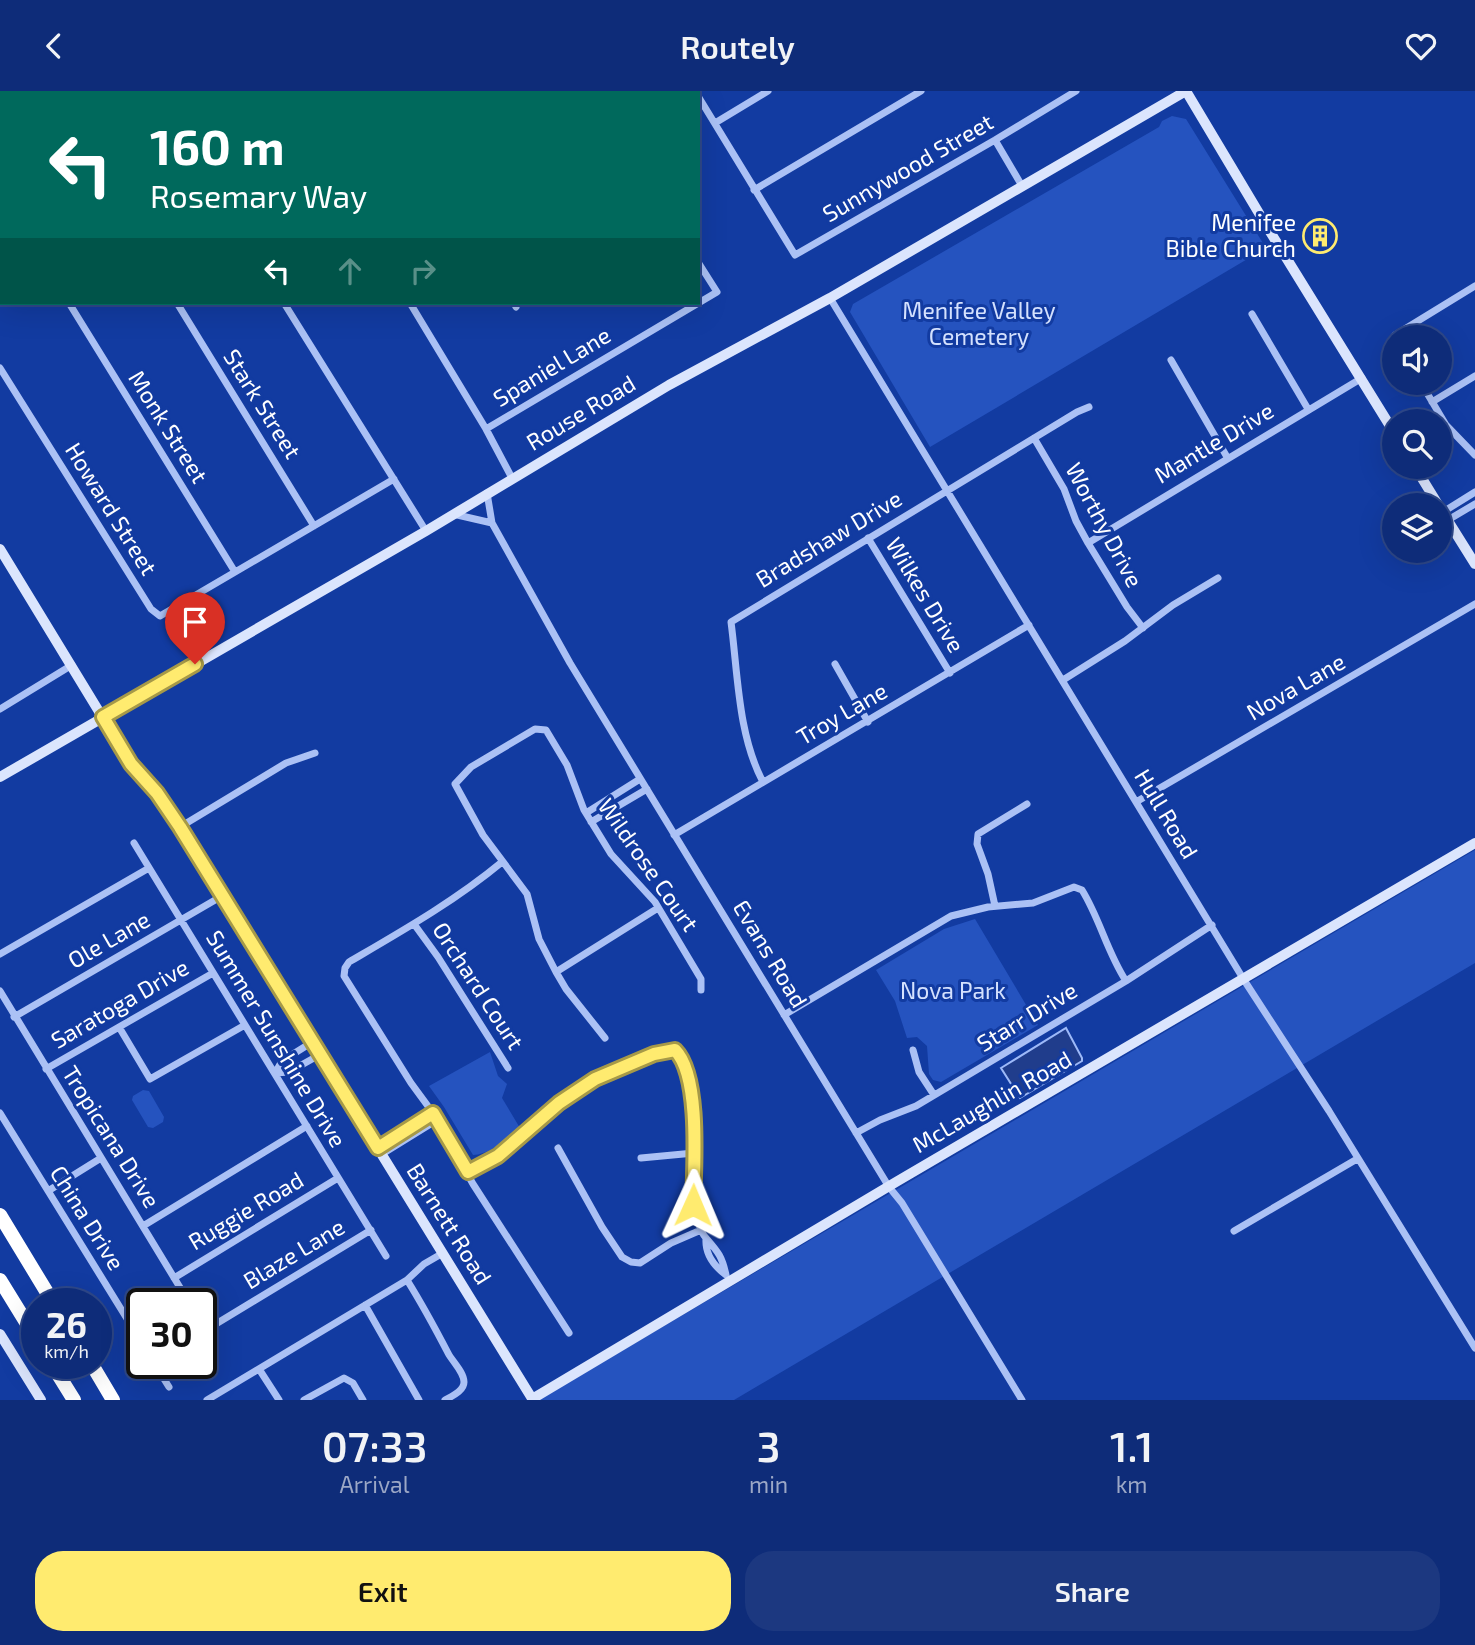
<!DOCTYPE html>
<style>
body{margin:0;font-family:"Exo 2",sans-serif;background:#1c3880;color:#f1f3f6;height:100vh;display:flex;flex-direction:column;font-size:26px;white-space:nowrap}
*{box-sizing:border-box;margin:0}
p{font-size:23px;color:#9ba7c6}
.icon{flex:none;width:38px;height:38px;fill:none;stroke:currentColor;stroke-width:2;stroke-linecap:round;stroke-linejoin:round}
.map{position:relative;height:1309px;overflow:hidden}
.drawer{display:flex;flex-direction:column;background:#0e2c79;flex:1}
.drawer>*{flex:none}
.top-card{position:absolute;left:0px;top:0px;width:700px;height:214px;box-shadow:0 7px 28px #0002,0 0 0 2px #2e488a;background:#00695c;color:#fff;overflow:hidden}
.tools{position:absolute;left:1382px;top:234px;display:grid;gap:14px}
.tools a{display:grid;place-items:center;width:70px;height:70px;border-radius:50%;background:#0e2c79;box-shadow:0 7px 28px #0002,0 0 0 2px #2e488a;font-size:35px}
.speed{position:absolute;left:21px;top:1197px;display:flex;gap:14px;font-size:35px;font-weight:700;text-align:center}
.speed>*{display:grid;place-content:center;width:91px;height:91px;border-radius:50%;background:#0e2c79;box-shadow:0 7px 28px #0002,0 0 0 2px #2e488a;line-height:1}
.speed small{font-size:18px;font-weight:400}
.speed .limit{border:4px solid #111;border-radius:10px;background:#fff;color:#111}
.pin{position:absolute;display:grid;place-items:center;width:60px;height:60px;color:#fff;margin:-72px -30px;border-radius:50% 50% 50% 0;rotate:-45deg;box-shadow:0 0 7px #0007}
.pin .icon{rotate:45deg}
.me{position:absolute;width:77px;margin:-38px;rotate:1deg;stroke-linejoin:round;filter:drop-shadow(0 0 5px #0008)}
.turn{display:flex;align-items:center;gap:24px;height:147px;padding:0 35px;font-size:32px}
.turn .icon{width:91px;height:91px;stroke-width:2.5}
.turn b{display:block;font-size:49px;line-height:60px}
.lanes{display:flex;align-items:center;height:66px;padding:0 35px;background:#0003;justify-content:center;gap:35px;direction:ltr}
.lanes .off{opacity:.35}
.eta{display:flex;justify-content:space-evenly;align-items:center;height:119px;text-align:center}
.eta b{font-size:42px;font-weight:600;line-height:49px}
.cta{display:flex;gap:14px;margin-top:auto;padding:14px 35px}
.cta a{flex:1;height:80px;border-radius:28px;background:#ffeb6f;color:#111;font-size:28px;font-weight:600;line-height:80px;text-align:center}
.cta a+a{background:#1c3880;color:#f1f3f6}
header{display:flex;justify-content:space-between;align-items:center;height:91px;padding:0 35px;background:#0e2c79;font-size:32px;font-weight:600}
.map>svg:first-child{display:block}
.green{fill:#2553bf}
.water{fill:#203d8c;stroke:#9db9f8;stroke-width:2}
.lines{fill:none;stroke-linecap:round;stroke-linejoin:round}
.stream{stroke:#9db9f8;stroke-width:2}
.street{stroke:#abc1f5;stroke-width:7}
.secondary{stroke:#dbe5fd;stroke-width:10}
.highway{stroke:#fff;stroke-width:14}
.route-casing{stroke:#a69948;stroke-width:18}
.route{stroke:#ffeb6f;stroke-width:12}
.labels{text-anchor:middle;stroke-width:6;stroke-linejoin:round;paint-order:stroke}
.street-label{font-size:23px;fill:#fff;stroke:#123ba1}
.poi-label{font-size:23px;fill:#fff;stroke:#123ba1;text-anchor:end}
.park-label{font-size:23px;fill:#d4e1fe;stroke:#123ba1}
</style>
<header><svg class="icon" aria-label="back" viewBox="0 0 24 24"><path d="M15 5l-7 7 7 7"/></svg>Routely<svg class="icon" aria-label="heart" viewBox="0 0 24 24"><path d="M12 20l-8-8c-3-5 5-10 8-4 3-6 11-1 8 4z"/></svg></header>
<div class="map">
<svg width="1475" height="1309" viewBox="0 0 1475 1309">
<rect width="100%" height="100%" fill="#123ba1"/>
<!-- green -->
<path class="green" d="M1172,25L1186,28L1266,157L930,356L850,221L853,213L1159,36L1162,30Z
M1475,759V872L734,1309H538Z
M975,828L1038,934L941,991L933,989L929,983L927,955L917,946L907,947L895,910L876,879L944,838Z
M490,961L498,985L507,993L502,1007L520,1037C507,1048 491,1063 473,1064L444,1016L429,995Z
M143,999L149,1000L164,1026L163,1031L153,1037L148,1036L132,1009L133,1005Z"/>
<!-- water -->
<path class="water" d="M1066,937L1082,967V970L1020,1007L1001,977Z"/>
<g class="lines">
<!-- stream -->
<path class="stream" d="M161,2V0
M0,146L2,145"/>
<!-- street -->
<path class="street" d="M263,0L264,2
M377,0L378,2
M444,0L445,2
M512,0L513,2
M94,2L95,0
M528,2L531,0
M625,2L628,0
M698,5L795,164L995,49L1076,0
M715,32L768,0
M995,49L1022,95
M0,82L2,81
M754,99L921,0
M830,207L1244,889L1329,1020L1475,1257
M0,211L2,210
M69,212L235,481
M177,212L314,435
M284,212L426,440
M410,212L486,338L512,387
M514,212L516,216
M1252,223L1308,318
M1396,247L1395,244L1475,195
M1171,269L1227,366
M0,277L151,518L160,525L394,388
M1421,292L1446,334L1475,364
M1432,311L1475,285
M486,338L717,201L698,171
M1034,347L1064,398L1076,430L1088,452L1127,516L1143,537
M487,402L492,432L570,572L889,1096L902,1112L1022,1309
M1443,421L1475,401
M453,423L492,432
M1448,429L1475,413
M868,447L950,582
M1088,452L1362,287
M835,573L868,631
M1063,589L1125,550L1173,514L1218,487
M0,618L72,574
M763,691C738,644 738,584 731,531L1077,321L1089,316
M1136,711L1475,513
M586,722L640,688
M591,731L647,698
M180,736L286,672L315,662
M674,744L1029,534
M134,752L386,1165
M502,771C455,810 402,840 349,871L345,877L344,885L411,992L433,1022L473,1093L569,1242
M995,815L988,783L977,753L978,743L1027,713
M414,833L438,866L508,977
M0,863L149,777
M556,881L658,817
M0,900L190,1213
M784,924L951,825L988,816L1033,812L1074,796L1082,799C1100,828 1107,861 1126,890
M14,926L222,805
M119,936L150,988L245,934
M605,947L566,898L556,881L539,848L527,803L483,744L455,693L471,676L535,638L546,639L567,674L584,719L611,763L655,811L701,888V899
M913,959L919,981L934,1004
M46,978L213,882
M275,982L282,970L314,950
M275,982L289,981L321,963
M0,1022L142,1252
M856,1042L880,1029L916,1015L1126,890L1212,834
M378,1057L433,1022
M558,1057L602,1136L622,1166L631,1171L640,1172L671,1152L701,1139
M382,1063L437,1029
M641,1067L694,1062
M468,1081L498,1065L559,1012L595,988L655,963L675,959C698,982 694,1048 694,1079C693,1091 691,1106 694,1117C697,1126 699,1140 706,1147C718,1161 722,1165 726,1184C714,1175 705,1164 706,1148
M48,1100L101,1067
M143,1135L307,1035
M1234,1140L1357,1068
M174,1187L338,1087
M407,1189C422,1213 435,1237 448,1262C452,1270 464,1281 464,1291C464,1300 452,1305 445,1309
M365,1214L419,1309
M201,1242L371,1139
M154,1272L169,1296
M259,1278L279,1309
M207,1309L407,1189L424,1173L443,1162
M304,1309L344,1287L353,1292L363,1309"/>
<!-- secondary -->
<path class="secondary" d="M1186,0L1269,139L1395,343
M1415,376L1439,415
M1440,417L1475,473
M0,458L131,673L157,702L180,736L533,1309
M0,686L426,440L669,294L830,207L1186,0
M0,1243L41,1309
M532,1308L896,1091L1475,752"/>
<!-- highway -->
<path class="highway" d="M0,1124L54,1213
M0,1189L37,1249
M51,1272L74,1309
M91,1272L113,1309"/>
</g>
<g class="lines">
<!-- route casing -->
<g class="route-casing">
<path id="route" d="M195,573L103,626L131,673L157,702L180,736L378,1057L433,1022L468,1081L498,1065L559,1012L595,988L654,963L675,959C701,985 694,1077 693,1114"/>
</g>
<!-- route -->
<use href="#route" class="route"/>
</g>
<!-- icons -->
<defs>
<g id="building-ring" transform="scale(1.75)"><circle r="9.5" fill="#123ba1" stroke="#ffeb6f" stroke-width="1.5"/><path d="M-4-6H4V6H1V3H-1V6H-4ZM-2.5-4.3h1.7v1.8h-1.7ZM.8-4.3h1.7v1.8H.8ZM-2.5-1h1.7V.8h-1.7ZM.8-1h1.7V.8H.8Z" fill="#ffeb6f"/></g>
</defs>
<g fill-rule="evenodd">
<use href="#building-ring" x="1320" y="145"/>
</g>
<g class="labels">
<!-- street labels -->
<g class="street-label">
<text transform="translate(908 77) rotate(-30)" y="8">Sunnywood Street</text>
<text transform="translate(552 276) rotate(-31)" y="8">Spaniel Lane</text>
<text transform="translate(262 313) rotate(58)" y="8">Stark Street</text>
<text transform="translate(581 322) rotate(-31)" y="8">Rouse Road</text>
<text transform="translate(168 336) rotate(58)" y="8">Monk Street</text>
<text transform="translate(1214 352) rotate(-31)" y="8">Mantle Drive</text>
<text transform="translate(111 418) rotate(58)" y="8">Howard Street</text>
<text transform="translate(1104 434) rotate(62)" y="8">Worthy Drive</text>
<text transform="translate(829 448) rotate(-31)" y="8">Bradshaw Drive</text>
<text transform="translate(925 504) rotate(59)" y="8">Wilkes Drive</text>
<text transform="translate(1296 596) rotate(-30)" y="8">Nova Lane</text>
<text transform="translate(842 623) rotate(-30)" y="8">Troy Lane</text>
<text transform="translate(1166 723) rotate(59)" y="8">Hull Road</text>
<text transform="translate(648 774) rotate(55)" y="8">Wildrose Court</text>
<text transform="translate(109 849) rotate(-30)" y="8">Ole Lane</text>
<text transform="translate(770 863) rotate(59)" y="8">Evans Road</text>
<text transform="translate(478 895) rotate(57)" y="8">Orchard Court</text>
<text transform="translate(120 913) rotate(-30)" y="8">Saratoga Drive</text>
<text transform="translate(1027 926) rotate(-31)" y="8">Starr Drive</text>
<text transform="translate(276 948) rotate(59)" y="8">Summer Sunshine Drive</text>
<text transform="translate(992 1011) rotate(-30)" y="8">McLaughlin Road</text>
<text transform="translate(111 1046) rotate(58)" y="8">Tropicana Drive</text>
<text transform="translate(246 1120) rotate(-31)" y="8">Ruggie Road</text>
<text transform="translate(87 1127) rotate(58)" y="8">China Drive</text>
<text transform="translate(449 1133) rotate(58)" y="8">Barnett Road</text>
<text transform="translate(294 1163) rotate(-31)" y="8">Blaze Lane</text>
</g>
<!-- poi labels -->
<g class="poi-label">
<text x="1296" y="140">Menifee<tspan x="1296" dy="26">Bible Church</tspan></text>
</g>
<!-- park labels -->
<g class="park-label">
<text x="979" y="228">Menifee Valley<tspan x="979" dy="26">Cemetery</tspan></text>
<text x="953" y="908">Nova Park</text>
</g>
</g>
</svg>
<div class="tools">
<a><svg class="icon" aria-label="sound" viewBox="0 0 24 24"><path d="M4 9h4l5-4v14l-5-4H4zM17 9q2 3 0 6"/></svg></a>
<a><svg class="icon" aria-label="search" viewBox="0 0 24 24"><circle cx="10" cy="10" r="6"/><path d="M15 15l6 6"/></svg></a>
<a><svg class="icon" aria-label="layers" viewBox="0 0 24 24"><path d="M12 4l9 5-9 5-9-5zM3 14l9 5 9-5"/></svg></a>
</div>
<div class="speed"><div>26<small>km/h</small></div><div class="limit">30</div></div>
<div class="pin" style="left:195px;top:573px;background:#d93025"><svg class="icon" aria-label="arrive" viewBox="0 0 24 24"><path d="M6 21V4h12l-3 4 3 4H6"/></svg></div>
<svg class="me" style="left:693px;top:1114px" viewBox="-20 -20 40 40"><path d="M0-17L14 15 0 8-14 15z" fill="#ffeb6f" stroke="#fff" stroke-width="4"/></svg>
<div class="top-card">
<div class="turn"><svg class="icon" aria-label="left" viewBox="0 0 24 24"><path d="M17 20v-9H6M10 6l-5 5 5 5"/></svg><div><b>160 m</b>Rosemary Way</div></div>
<div class="lanes"><svg class="icon" aria-label="left" viewBox="0 0 24 24"><path d="M17 20v-9H6M10 6l-5 5 5 5"/></svg><svg class="icon off" aria-label="ahead" viewBox="0 0 24 24"><path d="M12 20V5M6 11l6-6 6 6"/></svg><svg class="icon off" aria-label="right" viewBox="0 0 24 24"><path d="M7 20v-9h11M14 6l5 5-5 5"/></svg></div>
</div>
</div>
<section class="drawer">
<div class="eta">
<div><b>07:33</b><p>Arrival</p></div>
<div><b>3</b><p>min</p></div>
<div><b>1.1</b><p>km</p></div>
</div>
<div class="cta"><a>Exit</a><a>Share</a></div>
</section>
